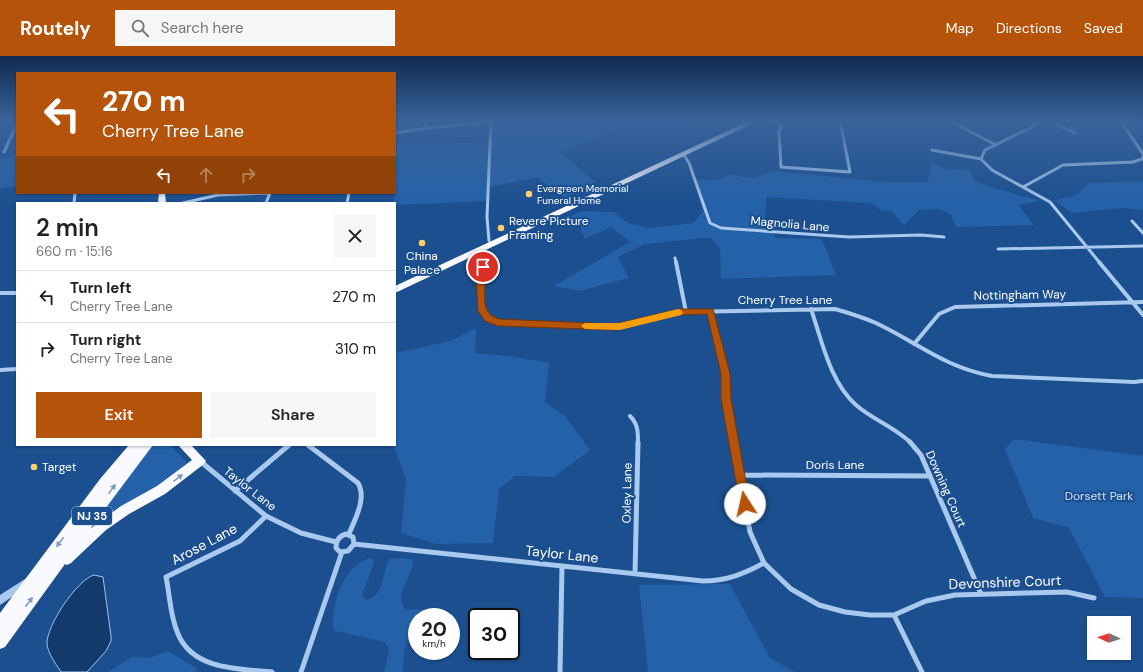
<!DOCTYPE html>
<meta charset="utf-8">
<style>
body{margin:0;font-family:"DM Sans",sans-serif;background:#f6f6f6;color:#202124;height:100vh;display:flex;flex-direction:column;font-size:15px;white-space:nowrap}
*{box-sizing:border-box;margin:0}
p{font-size:13px;color:#757577}
.icon{flex:none;width:22px;height:22px;fill:none;stroke:currentColor;stroke-width:2;stroke-linecap:round;stroke-linejoin:round}
.map{position:relative;flex:1;overflow:hidden}
.drawer{position:absolute;left:16px;top:146px;width:380px;height:244px;display:flex;flex-direction:column;background:#fff;border-radius:0px;box-shadow:0 1px 3px #0004}
.drawer>*{flex:none}
.banner{position:absolute;left:16px;top:16px;width:380px;height:122px;border-radius:0px;box-shadow:0 1px 3px #0004;background:#b45309;color:#fff;overflow:hidden}
.needle{width:26px;rotate:274deg}
.tools{position:absolute;left:1087px;top:560px;display:grid;gap:8px}
.tools a{display:grid;place-items:center;width:44px;height:44px;border-radius:0px;background:#fff;box-shadow:0 1px 3px #0004;font-size:20px}
.speed{position:absolute;left:408px;top:552px;display:flex;gap:8px;font-size:20px;font-weight:700;text-align:center}
.speed>*{display:grid;place-content:center;width:52px;height:52px;border-radius:50%;background:#fff;box-shadow:0 1px 3px #0004;line-height:1}
.speed small{font-size:10px;font-weight:400}
.speed .limit{border:2px solid #111;border-radius:6px;background:#fff;color:#111}
.pin{position:absolute;display:grid;place-items:center;width:34px;height:34px;color:#fff;margin:-17px;border:2px solid #fff;border-radius:50%;box-shadow:0 1px 4px #0007}
.me{position:absolute;width:44px;margin:-22px;rotate:350deg;stroke-linejoin:round;filter:drop-shadow(0 0 3px #0008)}
.turn{display:flex;align-items:center;gap:14px;height:84px;padding:0 20px;font-size:18px}
.turn .icon{width:52px;height:52px;stroke-width:2.5}
.turn b{display:block;font-size:28px;line-height:34px}
.lanes{display:flex;align-items:center;height:38px;padding:0 20px;background:#0003;justify-content:center;gap:20px;direction:ltr}
.lanes .off{opacity:.35}
.round{display:grid;place-items:center;flex:none;width:42px;height:42px;border-radius:0px;background:#f6f6f6}
.summary{display:flex;align-items:center;justify-content:space-between;height:68px;padding:0 20px}
h1{font-size:24px;font-weight:600;line-height:30px}
.primary-button{display:flex;gap:8px;margin-top:auto;padding:8px 20px}
.primary-button a{flex:1;height:46px;border-radius:0px;background:#b45309;color:#fff;font-size:16px;font-weight:600;line-height:46px;text-align:center}
.primary-button a+a{background:#f6f6f6;color:#202124}
ul{padding:0;list-style:none}
li{display:flex;align-items:center;gap:12px;height:52px;padding:0 20px;border-top:1px solid #e0e0e0}
li div{flex:1}
li b{display:block;font-size:15px}
li em{font-style:normal}
header{display:flex;align-items:center;gap:24px;box-sizing:border-box;height:56px;padding:0 20px;background:#b45309;color:#fff}
header strong{font-size:19px}
nav{display:flex;gap:22px;margin-inline-start:auto;font-size:14px}
.search{width:280px;height:36px;background:#f6f6f6;display:flex;align-items:center;gap:10px;box-sizing:border-box;padding:0 14px;border-radius:0px;color:#757577;font-size:15px}
.map>svg:first-child{display:block}
.green{fill:#2461a8}
.water{fill:#123a6d;stroke:#9cc4f0}
.lines{fill:none;stroke-linecap:round;stroke-linejoin:round}
.minor-far2{stroke:#a9c9ee;stroke-width:3}
.minor-far1{stroke:#a9c9ee;stroke-width:4}
.minor{stroke:#a9c9ee;stroke-width:5}
.tertiary{fill:#a9c9ee;fill-rule:evenodd}
.primary{fill:#f0f6ff;fill-rule:evenodd}
.trunk{fill:#f8faff;fill-rule:evenodd}
.oneway{fill:#7e9cc1}
.route{fill:#b45309;stroke:#753606}
.slow{fill:#f59e0b}
.poi-dot{fill:#ffd166;stroke:#1b4f8f;stroke-width:1.5}
.labels{text-anchor:middle;stroke-width:4;stroke-linejoin:round;paint-order:stroke}
.far-poi-label{font-size:10px;fill:#fff;stroke:#1b4f8f;text-anchor:start}
.shield{fill:#1b4f8f;stroke:#bbcadd;stroke-width:1}
.shield-label{font-size:11px;font-weight:bold;fill:#fff}
.poi-label{font-size:12px;fill:#fff;stroke:#1b4f8f;text-anchor:start}
.street-label{font-size:12px;fill:#fff;stroke:#1b4f8f}
.park-label{font-size:12px;fill:#cfe3fa;stroke:#1b4f8f}
.near-street-label{font-size:14px;fill:#fff;stroke:#1b4f8f}
</style>
<header>
<strong>Routely</strong>
<div class="search"><svg class="icon" aria-label="search" viewBox="0 0 24 24"><circle cx="10" cy="10" r="6"/><path d="M15 15l6 6"/></svg>Search here</div>
<nav><a>Map</a><a>Directions</a><a>Saved</a></nav>
</header>
<div class="map">
<svg width="1143" height="616" viewBox="0 0 1143 616">
<rect width="100%" height="100%" fill="#1b4f8f"/>
<!-- green -->
<path class="green" d="M493,64H676L678,71L625,70L559,96L597,127L564,142L537,121L490,131L488,145L395,149V147H393L396,134L395,88L490,87Z
M17,99V130L0,133V103Z
M931,108L947,113L970,114L974,124L987,130L1040,145L1018,149L1034,169L956,171L951,159L939,153L919,154L904,170L893,156L881,154L871,147L767,141L764,171L777,182L822,183L836,219L721,223L720,193L711,182H702L645,188L618,201L629,222L579,235L554,230L630,186L611,171L585,183L580,170H566L560,165L582,155L614,156L628,167L650,172L693,167L703,156L694,123L715,124L733,118L742,121L753,122L775,115L886,126H928Z
M1143,125V154L1121,152L1072,157L1054,144L1077,139L1088,127Z
M476,272L475,297L510,300L549,307L545,346L565,360L590,394L554,421L515,420L499,433L493,487L436,488L401,477L406,423L393,389H395V297L450,285Z
M1014,383L1143,400V542L1105,541L1069,472L1033,462L1005,393Z
M152,389H170L187,407L175,419L89,475L88,474Z
M371,502L374,504C372,517 365,528 362,540L366,544C384,541 382,517 389,503L394,502L413,503C414,521 393,536 405,553L426,554L428,560L427,561H417V571C403,580 404,601 403,616H384L389,593L385,586L336,575L333,572C332,545 343,509 371,502Z
M730,528L770,602L795,616H648L639,529Z
M168,595L196,612V616H108L132,601L149,602Z"/>
<!-- water -->
<path class="water" d="M94,519L103,521L111,580V585L106,595L87,616H61C56,608 48,598 47,588C46,570 77,524 94,519Z"/>
<g class="lines">
<!-- minor-far2 -->
<path class="minor-far2" d="M766,64L782,69
M791,64L782,69L779,75L781,111L850,116L840,64
M948,64L996,89
M1028,64L1036,68
M1046,64L985,94L981,103L992,114L1050,146L1100,207
M1047,64L1075,77
M1120,64L1143,98
M425,72L426,64
M395,77L425,72L491,66
M932,94L981,103
M4,96L17,68
M684,99L689,107L710,167L721,172L849,181L921,179L944,181
M1023,131L1063,109L1133,106L1142,103L1143,101
M74,147L75,137
M183,147L218,139L269,137
M266,147L270,137
M347,147L349,137
M1132,165L1143,177
M489,185L487,161L491,64
M484,192V207
M998,193L1143,190
M675,202L676,207"/>
<!-- minor-far1 -->
<path class="minor-far1" d="M485,206C478,224 473,260 498,266L615,271L686,256L835,253C849,257 862,261 876,267C918,287 944,311 992,320L1134,326L1143,325
M676,206L686,256
M1099,206L1143,259
M0,237H17
M811,253C822,285 830,326 856,349C873,364 895,371 911,387
M710,255L725,318L726,343L734,387
M914,288L939,258L955,251L1143,246
M0,314L17,313
M630,360C638,368 638,376 638,387"/>
<!-- minor -->
<path class="minor" d="M734,386L750,476L764,507L791,533L819,549L845,556L870,559H894L926,545L955,539L1067,536L1094,542
M910,386L921,399L981,538
M308,389L358,427C367,442 355,463 349,478
M200,405L266,460L301,477L336,486
M740,419L930,420
M235,435L289,389
M266,460L240,485L166,521C170,540 170,560 178,578C193,614 239,613 272,616
M346,478L353,481L354,488L348,495L340,496L336,492C336,485 339,480 346,478Z
M354,488L703,525C726,525 744,518 764,507
M635,518L638,386
M894,559L922,616
M301,616L342,496
M560,616L562,510"/>
<!-- tertiary -->
<path class="tertiary" d="M25,523L28,524L29,527L28,530L0,549V539Z"/>
<!-- primary -->
<path class="primary" d="M159,137H165L166,147H158Z"/>
<!-- trunk -->
<path class="trunk" d="M751,64H760L395,237V230Z
M129,389H153L90,473L121,450L157,430L192,404L178,389H191L206,405L204,408L165,438L129,458L106,474L71,507L67,509L65,508L5,591L0,593V557L100,423Z"/>
</g>
<!-- one-way arrows -->
<defs><path id="oneway-solid" d="M-6-.8H1V-3.2L6.5 0L1 3.2V.8H-6Z"/></defs>
<g class="oneway">
<use href="#oneway-solid" transform="translate(178 422) rotate(-37)"/>
<use href="#oneway-solid" transform="translate(112 433) rotate(-54)"/>
<use href="#oneway-solid" transform="translate(60 486) rotate(127)"/>
<use href="#oneway-solid" transform="translate(29 546) rotate(-53)"/>
</g>
<!-- sky -->
<linearGradient id="sky" x2="0" y2="1"><stop stop-color="#0f2b4f"/><stop offset="0.43" stop-color="#39639b"/><stop offset="1" stop-color="#39639b" stop-opacity="0"/></linearGradient>
<rect width="1143" height="150" fill="url(#sky)"/>
<!-- route -->
<path class="route" d="M483,208L487,211C485,218 483,248 487,254C489,259 494,261 499,263L615,268L679,253H713L730,318L731,343L750,448L749,451L745,453L741,451L740,448L721,343V318L707,258L679,259L615,274L498,270L485,265L478,255L476,218L481,209Z"/>
<!-- slow -->
<path class="slow" d="M678,253L681,254L683,257L681,259L620,274L585,273L581,270L585,267H620Z"/>
<!-- markers -->
<g class="poi-dot">
<circle cx="529" cy="138" r="4"/>
<circle cx="501" cy="172" r="4"/>
<circle cx="422" cy="187" r="4"/>
<circle cx="34" cy="411" r="4"/>
</g>
<g class="labels">
<!-- far-poi labels -->
<g class="far-poi-label">
<text x="537" y="136">Evergreen Memorial<tspan x="537" dy="12">Funeral Home</tspan></text>
</g>
<!-- shield labels -->
<rect class="shield" x="72" y="451" width="40" height="18" rx="3"/>
<g class="shield-label">
<text x="92" y="464">NJ 35</text>
</g>
<!-- poi labels -->
<g class="poi-label">
<text x="509" y="169">Revere Picture<tspan x="509" dy="14">Framing</tspan></text>
<text x="422" y="204" text-anchor="middle">China<tspan x="422" dy="14">Palace</tspan></text>
<text x="42" y="415">Target</text>
</g>
<!-- street labels -->
<g class="street-label">
<text transform="translate(790 168) rotate(5)" y="4">Magnolia Lane</text>
<text transform="translate(1020 239) rotate(-1)" y="4">Nottingham Way</text>
<text x="785" y="248">Cherry Tree Lane</text>
<text x="835" y="413">Doris Lane</text>
<text transform="translate(250 433) rotate(38)" y="4">Taylor Lane</text>
<text transform="translate(946 433) rotate(66)" y="4">Downing Court</text>
<text transform="translate(627 437) rotate(-89)" y="4">Oxley Lane</text>
</g>
<!-- park labels -->
<g class="park-label">
<text x="1099" y="444">Dorsett Park</text>
</g>
<!-- near-street labels -->
<g class="near-street-label">
<text transform="translate(204 488) rotate(-28)" y="5">Arose Lane</text>
<text transform="translate(562 498) rotate(6)" y="5">Taylor Lane</text>
<text transform="translate(1005 526) rotate(-2)" y="5">Devonshire Court</text>
</g>
</g>
</svg>
<div class="tools">
<a><svg class="needle" viewBox="-14 -14 28 28"><path d="M0-13l5 13h-10z" fill="#e53935"/><path d="M0 13l5-13h-10z" fill="#757577"/></svg></a>
</div>
<div class="speed"><div>20<small>km/h</small></div><div class="limit">30</div></div>
<div class="pin" style="left:483px;top:211px;background:#d93025"><svg class="icon" aria-label="arrive" viewBox="0 0 24 24"><path d="M6 21V4h12l-3 4 3 4H6"/></svg></div>
<svg class="me" style="left:745px;top:448px" viewBox="-20 -20 40 40"><circle r="19" fill="#fff"/><path d="M0-13L10 11 0 6-10 11z" fill="#b45309"/></svg>
<div class="banner">
<div class="turn"><svg class="icon" aria-label="left" viewBox="0 0 24 24"><path d="M17 20v-9H6M10 6l-5 5 5 5"/></svg><div><b>270 m</b>Cherry Tree Lane</div></div>
<div class="lanes"><svg class="icon" aria-label="left" viewBox="0 0 24 24"><path d="M17 20v-9H6M10 6l-5 5 5 5"/></svg><svg class="icon off" aria-label="ahead" viewBox="0 0 24 24"><path d="M12 20V5M6 11l6-6 6 6"/></svg><svg class="icon off" aria-label="right" viewBox="0 0 24 24"><path d="M7 20v-9h11M14 6l5 5-5 5"/></svg></div>
</div>
<section class="drawer">
<div class="summary"><div><h1>2 min</h1><p>660 m · 15:16</p></div><a class="round"><svg class="icon" aria-label="close" viewBox="0 0 24 24"><path d="M6 6l12 12M18 6L6 18"/></svg></a></div>
<ul>
<li><svg class="icon" aria-label="left" viewBox="0 0 24 24"><path d="M17 20v-9H6M10 6l-5 5 5 5"/></svg><div><b>Turn left</b><p>Cherry Tree Lane</p></div><em>270 m</em></li>
<li><svg class="icon" aria-label="right" viewBox="0 0 24 24"><path d="M7 20v-9h11M14 6l5 5-5 5"/></svg><div><b>Turn right</b><p>Cherry Tree Lane</p></div><em>310 m</em></li>
</ul>
<div class="primary-button"><a>Exit</a><a>Share</a></div>
</section>
</div>
